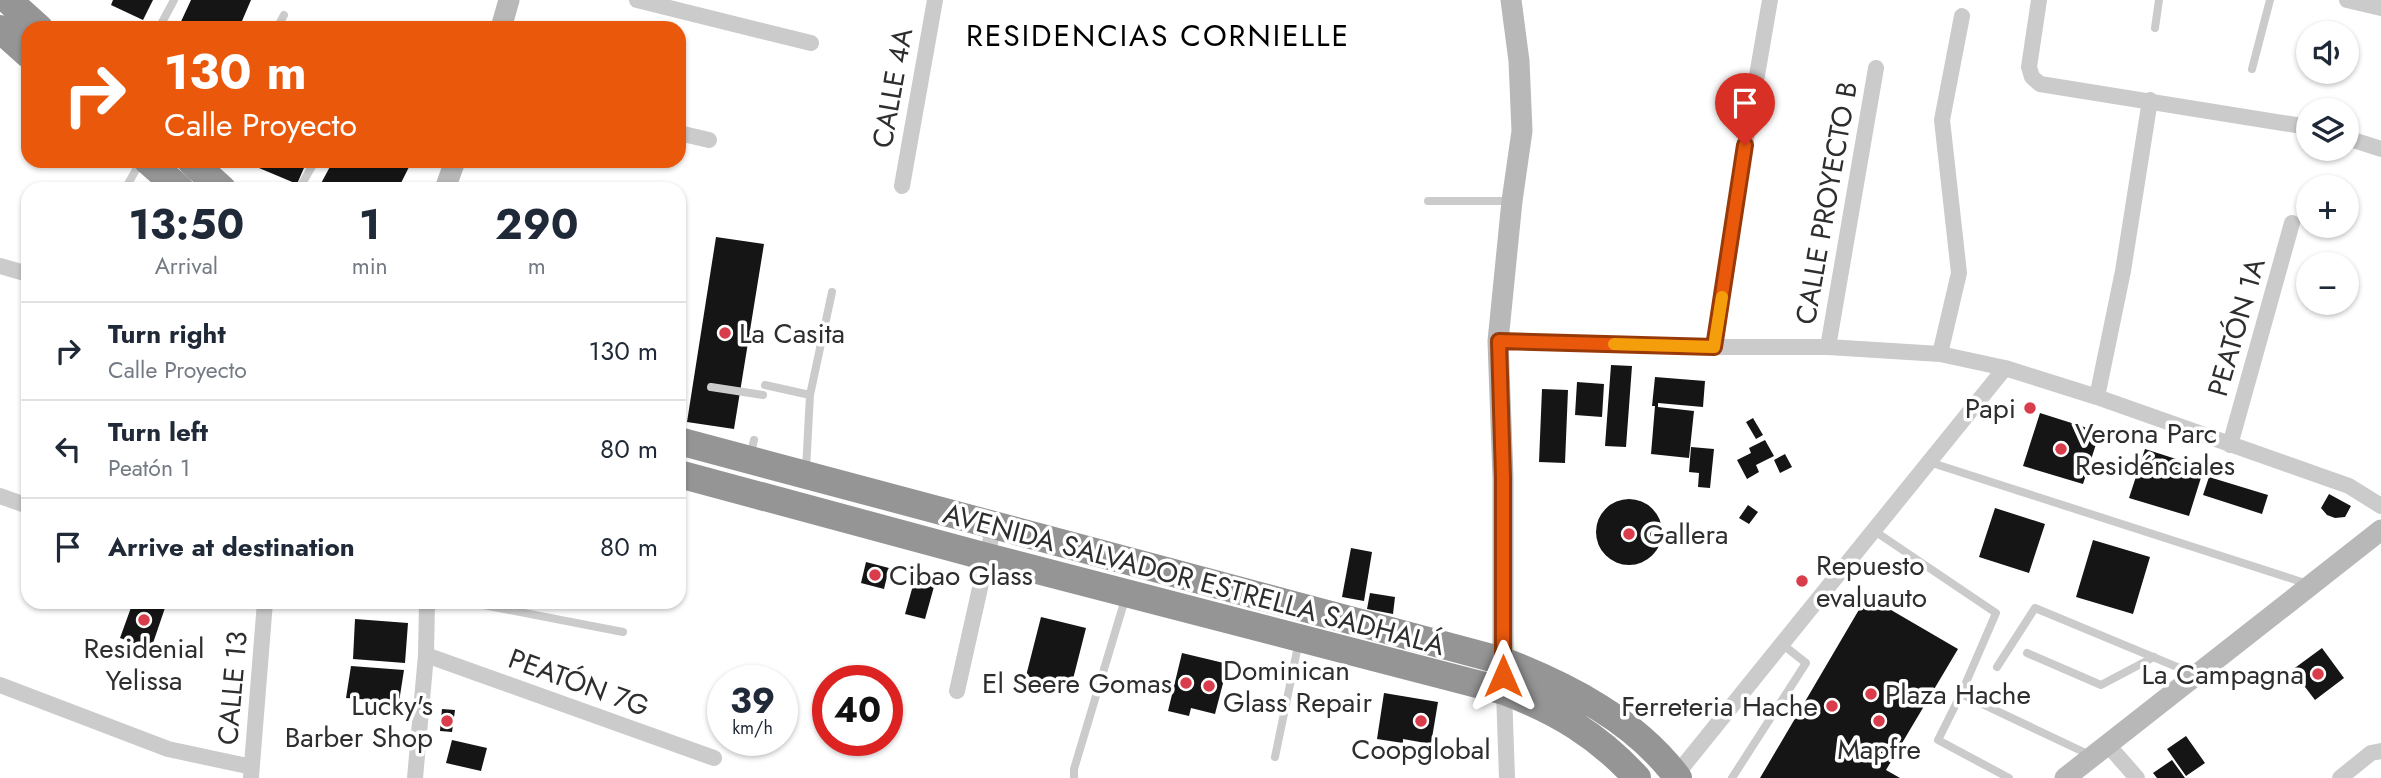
<!DOCTYPE html>
<meta charset="utf-8">
<style>
body{margin:0;font-family:Jost,sans-serif;background:#f6f6f7;color:#1f2937;height:100vh;display:flex;flex-direction:column;font-size:26px;white-space:nowrap}
*{box-sizing:border-box;margin:0}
p{font-size:23px;color:#747a83}
.icon{flex:none;width:38px;height:38px;fill:none;stroke:currentColor;stroke-width:2;stroke-linecap:round;stroke-linejoin:round}
.map{position:relative;flex:1;overflow:hidden}
.drawer{position:absolute;left:21px;top:182px;width:665px;height:427px;display:flex;flex-direction:column;background:#fff;border-radius:21px;box-shadow:0 2px 5px #0004}
.drawer>*{flex:none}
.guide{position:absolute;left:21px;top:21px;width:665px;height:147px;border-radius:21px;box-shadow:0 2px 5px #0004;background:#ea580c;color:#fff;overflow:hidden}
.controls{position:absolute;left:2296px;top:21px;display:grid;gap:14px}
.controls a{display:grid;place-items:center;width:63px;height:63px;border-radius:50%;background:#fff;box-shadow:0 2px 5px #0004;font-size:35px}
.speed{position:absolute;left:707px;top:665px;display:flex;gap:14px;font-size:35px;font-weight:700;text-align:center}
.speed>*{display:grid;place-content:center;width:91px;height:91px;border-radius:50%;background:#fff;box-shadow:0 2px 5px #0004;line-height:1}
.speed small{font-size:18px;font-weight:400}
.speed .limit{border:10px solid #d22;background:#fff;color:#111}
.pin{position:absolute;display:grid;place-items:center;width:60px;height:60px;color:#fff;margin:-72px -30px;border-radius:50% 50% 50% 0;rotate:-45deg;box-shadow:0 0 7px #0007}
.pin .icon{rotate:45deg}
.me{position:absolute;width:77px;margin:-38px;rotate:0deg;stroke-linejoin:round;filter:drop-shadow(0 0 5px #0008)}
.turn{display:flex;align-items:center;gap:24px;height:147px;padding:0 28px;font-size:32px}
.turn .icon{width:91px;height:91px;stroke-width:2.5}
.turn b{display:block;font-size:49px;line-height:60px}
.eta{display:flex;justify-content:space-evenly;align-items:center;height:119px;text-align:center}
.eta b{font-size:42px;font-weight:700;line-height:49px}
ul{padding:0;list-style:none}
li{display:flex;align-items:center;gap:21px;height:98px;padding:0 28px;border-top:2px solid #e0e1e3}
li div{flex:1}
li b{display:block;font-size:26px}
li em{font-style:normal}
.map>svg:first-child{display:block}
.building{fill:#151515}
.lines{fill:none;stroke-linecap:round;stroke-linejoin:round}
.lane{stroke:#cbcbcb;stroke-width:8}
.street{stroke:#cbcbcb;stroke-width:16}
.secondary{stroke:#b8b8b8;stroke-width:21}
.highway{stroke:#959595;stroke-width:28}
.route-casing{stroke:#983908;stroke-width:18}
.route{stroke:#ea580c;stroke-width:12}
.slow{stroke:#f59e0b;stroke-width:12}
.poi-dot{fill:#d93c4a;stroke:#fff;stroke-width:2.5}
.labels{text-anchor:middle;stroke-width:7;stroke-linejoin:round;paint-order:stroke}
.street-label{font-size:28px;fill:#2e2e2e;stroke:#fff}
.poi-label{font-size:28px;fill:#2e2e2e;stroke:#fff;text-anchor:start}
.neighbourhood-label{font-size:30px;letter-spacing:2px;fill:#000;stroke:#fff}
</style>
<div class="map">
<svg width="2381" height="778" viewBox="0 0 2381 778">
<rect width="100%" height="100%" fill="#fff"/>
<!-- building -->
<path class="building" d="M113,0H153L143,20L111,5Z
M191,0H251L239,28H178Z
M262,161H307L297,184L259,168Z
M333,161H412L398,189H318Z
M716,237L764,244L734,429L687,422Z
M1611,365L1632,366L1626,447L1605,446Z
M1655,377L1705,381L1703,407L1658,403V407L1694,411L1689,458L1651,454L1655,406H1652Z
M1577,382L1604,384L1602,417L1575,415Z
M1542,389L1568,390L1565,463L1539,462Z
M2040,413L2100,432L2083,484L2023,466Z
M1753,418L1763,435L1756,439L1746,422Z
M1765,440L1774,456L1756,465L1759,472L1747,479L1737,460L1751,453L1749,448Z
M1691,447L1714,449L1710,488L1698,487L1699,473L1689,472Z
M2145,449L2204,468L2189,516L2129,498Z
M1785,454L1792,467L1780,473L1774,460Z
M2209,477L2268,495L2262,514L2203,495Z
M2329,494L2351,506L2345,517L2335,518L2327,515L2321,508Z
M1596 532a33 33 0 1 1 66 0a33 33 0 1 1-66 0Z
M1748,505L1758,512L1749,524L1739,518Z
M1995,508L2045,524L2029,573L1979,557Z
M2093,540L2150,557L2133,614L2076,597Z
M1351,548L1372,552L1364,601L1342,597Z
M866,562L889,568L884,589L861,583Z
M915,578L935,583L925,619L905,614Z
M1370,593L1395,597L1393,614L1367,609Z
M1867,596L1958,649L1886,770L1900,778H1760Z
M133,602H167L151,649L120,638Z
M1041,617L1086,628L1071,687L1026,676Z
M355,619L408,623L405,663L353,659Z
M2322,648L2344,678L2315,700L2292,670Z
M1182,653L1228,664L1215,714L1191,708L1189,716L1168,711Z
M351,666L404,670L399,702L346,698Z
M1384,693L1438,702L1431,744L1403,739V743L1377,739Z
M442,709L455,710L452,732L440,731Z
M2186,736L2205,763L2186,776L2167,749Z
M452,740L487,748L481,771L446,763Z
M2172,760L2185,778H2157L2153,773Z"/>
<g class="lines">
<!-- lane -->
<path class="lane" d="M159,28L174,0
M277,28L284,15
M2155,28L2159,0
M2252,69L2270,0
M125,189L141,161
M299,189L315,161
M1428,201H1512
M765,385L810,395
M711,387L763,395
M750,457L754,440
M1929,462L2308,584
M806,469L810,395L832,292
M1873,530L1996,613L1961,694
M468,602L623,632
M2027,653L2101,685L2154,657
M1997,667L2035,608L2194,674
M1275,757L1299,641
M1074,778V769L1126,596
M1732,778L1806,663L1782,644
M2009,778L1938,740L1961,694L2090,755"/>
<!-- street -->
<path class="street" d="M637,0L811,43
M2039,0L2029,67L2032,77L2040,84L2308,127
M2347,0L2381,8
M679,133L709,140
M2347,138L2381,149
M902,186L935,0
M0,266L28,274
M1498,341L1715,347H1828L1940,354L2005,368L2097,397L2349,486L2381,506
M1715,347L1745,145L1770,0
M1828,347L1876,68
M1940,354L1959,273L1942,120L1962,16
M2097,397L2123,271L2150,100
M2230,445L2292,223
M0,496L28,506
M426,655L714,758
M0,685L168,749L252,767
M957,691L994,525
M1504,691L1507,778
M2108,745L2137,778
M1676,775L2005,368
M251,777L265,602
M415,778L426,655L427,602
M2340,778L2371,753L2381,751"/>
<!-- secondary -->
<path class="secondary" d="M501,28L509,0
M445,189L455,161
M1503,675V478L1498,341L1512,201L1522,131L1519,61L1511,0
M2065,778L2381,530"/>
<!-- highway -->
<path class="highway" d="M8,0L39,28
M0,29L28,54
M148,161L180,189
M191,161L222,189
M679,441L1503,661C1568,686 1636,721 1678,778
M679,474L987,557L1504,691C1557,711 1599,736 1637,778"/>
</g>
<g class="lines">
<!-- route casing -->
<g class="route-casing">
<path id="route" d="M1503,676V478L1499,341L1714,347L1745,145"/>
</g>
<!-- route -->
<use href="#route" class="route"/>
<!-- slow -->
<path class="slow" d="M1614,344L1714,347L1722,297"/>
</g>
<!-- markers -->
<g class="poi-dot">
<circle cx="725" cy="333" r="7"/>
<circle cx="2030" cy="408" r="7"/>
<circle cx="2061" cy="449" r="7"/>
<circle cx="1629" cy="534" r="7"/>
<circle cx="875" cy="575" r="7"/>
<circle cx="1802" cy="581" r="7"/>
<circle cx="144" cy="620" r="7"/>
<circle cx="2318" cy="674" r="7"/>
<circle cx="1186" cy="683" r="7"/>
<circle cx="1209" cy="686" r="7"/>
<circle cx="1871" cy="694" r="7"/>
<circle cx="1832" cy="706" r="7"/>
<circle cx="447" cy="721" r="7"/>
<circle cx="1421" cy="721" r="7"/>
<circle cx="1879" cy="721" r="7"/>
</g>
<g class="labels">
<!-- street labels -->
<g class="street-label">
<text transform="translate(892 88) rotate(-80)" y="10">CALLE 4A</text>
<text transform="translate(1826 203) rotate(-80)" y="10">CALLE PROYECTO B</text>
<text transform="translate(2236 327) rotate(-74)" y="10">PEATÓN 1A</text>
<text transform="translate(1194 579) rotate(15)" y="10">AVENIDA SALVADOR ESTRELLA SADHALÁ</text>
<text transform="translate(579 682) rotate(20)" y="10">PEATÓN 7G</text>
<text transform="translate(232 688) rotate(-85)" y="10">CALLE 13</text>
</g>
<!-- poi labels -->
<g class="poi-label">
<text x="739" y="343">La Casita</text>
<text x="2016" y="418" text-anchor="end">Papi</text>
<text x="2075" y="443">Verona Parc<tspan x="2075" dy="32">Residénciales</tspan></text>
<text x="1643" y="544">Gallera</text>
<text x="1816" y="575">Repuesto<tspan x="1816" dy="32">evaluauto</tspan></text>
<text x="889" y="585">Cibao Glass</text>
<text x="144" y="658" text-anchor="middle">Residenial<tspan x="144" dy="32">Yelissa</tspan></text>
<text x="1223" y="680">Dominican<tspan x="1223" dy="32">Glass Repair</tspan></text>
<text x="2304" y="684" text-anchor="end">La Campagna</text>
<text x="1172" y="693" text-anchor="end">El Seere Gomas</text>
<text x="1885" y="704">Plaza Hache</text>
<text x="433" y="715" text-anchor="end">Lucky's<tspan x="433" dy="32">Barber Shop</tspan></text>
<text x="1818" y="716" text-anchor="end">Ferreteria Hache</text>
<text x="1421" y="759" text-anchor="middle">Coopglobal</text>
<text x="1879" y="759" text-anchor="middle">Mapfre</text>
</g>
<!-- neighbourhood labels -->
<g class="neighbourhood-label">
<text x="1158" y="46">RESIDENCIAS CORNIELLE</text>
</g>
</g>
</svg>
<div class="controls">
<a><svg class="icon" aria-label="sound" viewBox="0 0 24 24"><path d="M4 9h4l5-4v14l-5-4H4zM17 9q2 3 0 6"/></svg></a>
<a><svg class="icon" aria-label="layers" viewBox="0 0 24 24"><path d="M12 4l9 5-9 5-9-5zM3 14l9 5 9-5"/></svg></a>
<a>+</a>
<a>−</a>
</div>
<div class="speed"><div>39<small>km/h</small></div><div class="limit">40</div></div>
<div class="pin" style="left:1745px;top:145px;background:#d93025"><svg class="icon" aria-label="arrive" viewBox="0 0 24 24"><path d="M6 21V4h12l-3 4 3 4H6"/></svg></div>
<svg class="me" style="left:1503px;top:676px" viewBox="-20 -20 40 40"><path d="M0-17L14 15 0 8-14 15z" fill="#ea580c" stroke="#fff" stroke-width="4"/></svg>
<div class="guide">
<div class="turn"><svg class="icon" aria-label="right" viewBox="0 0 24 24"><path d="M7 20v-9h11M14 6l5 5-5 5"/></svg><div><b>130 m</b>Calle Proyecto</div></div>
</div>
<section class="drawer">
<div class="eta">
<div><b>13:50</b><p>Arrival</p></div>
<div><b>1</b><p>min</p></div>
<div><b>290</b><p>m</p></div>
</div>
<ul>
<li><svg class="icon" aria-label="right" viewBox="0 0 24 24"><path d="M7 20v-9h11M14 6l5 5-5 5"/></svg><div><b>Turn right</b><p>Calle Proyecto</p></div><em>130 m</em></li>
<li><svg class="icon" aria-label="left" viewBox="0 0 24 24"><path d="M17 20v-9H6M10 6l-5 5 5 5"/></svg><div><b>Turn left</b><p>Peatón 1</p></div><em>80 m</em></li>
<li><svg class="icon" aria-label="arrive" viewBox="0 0 24 24"><path d="M6 21V4h12l-3 4 3 4H6"/></svg><div><b>Arrive at destination</b></div><em>80 m</em></li>
</ul>
</section>
</div>
